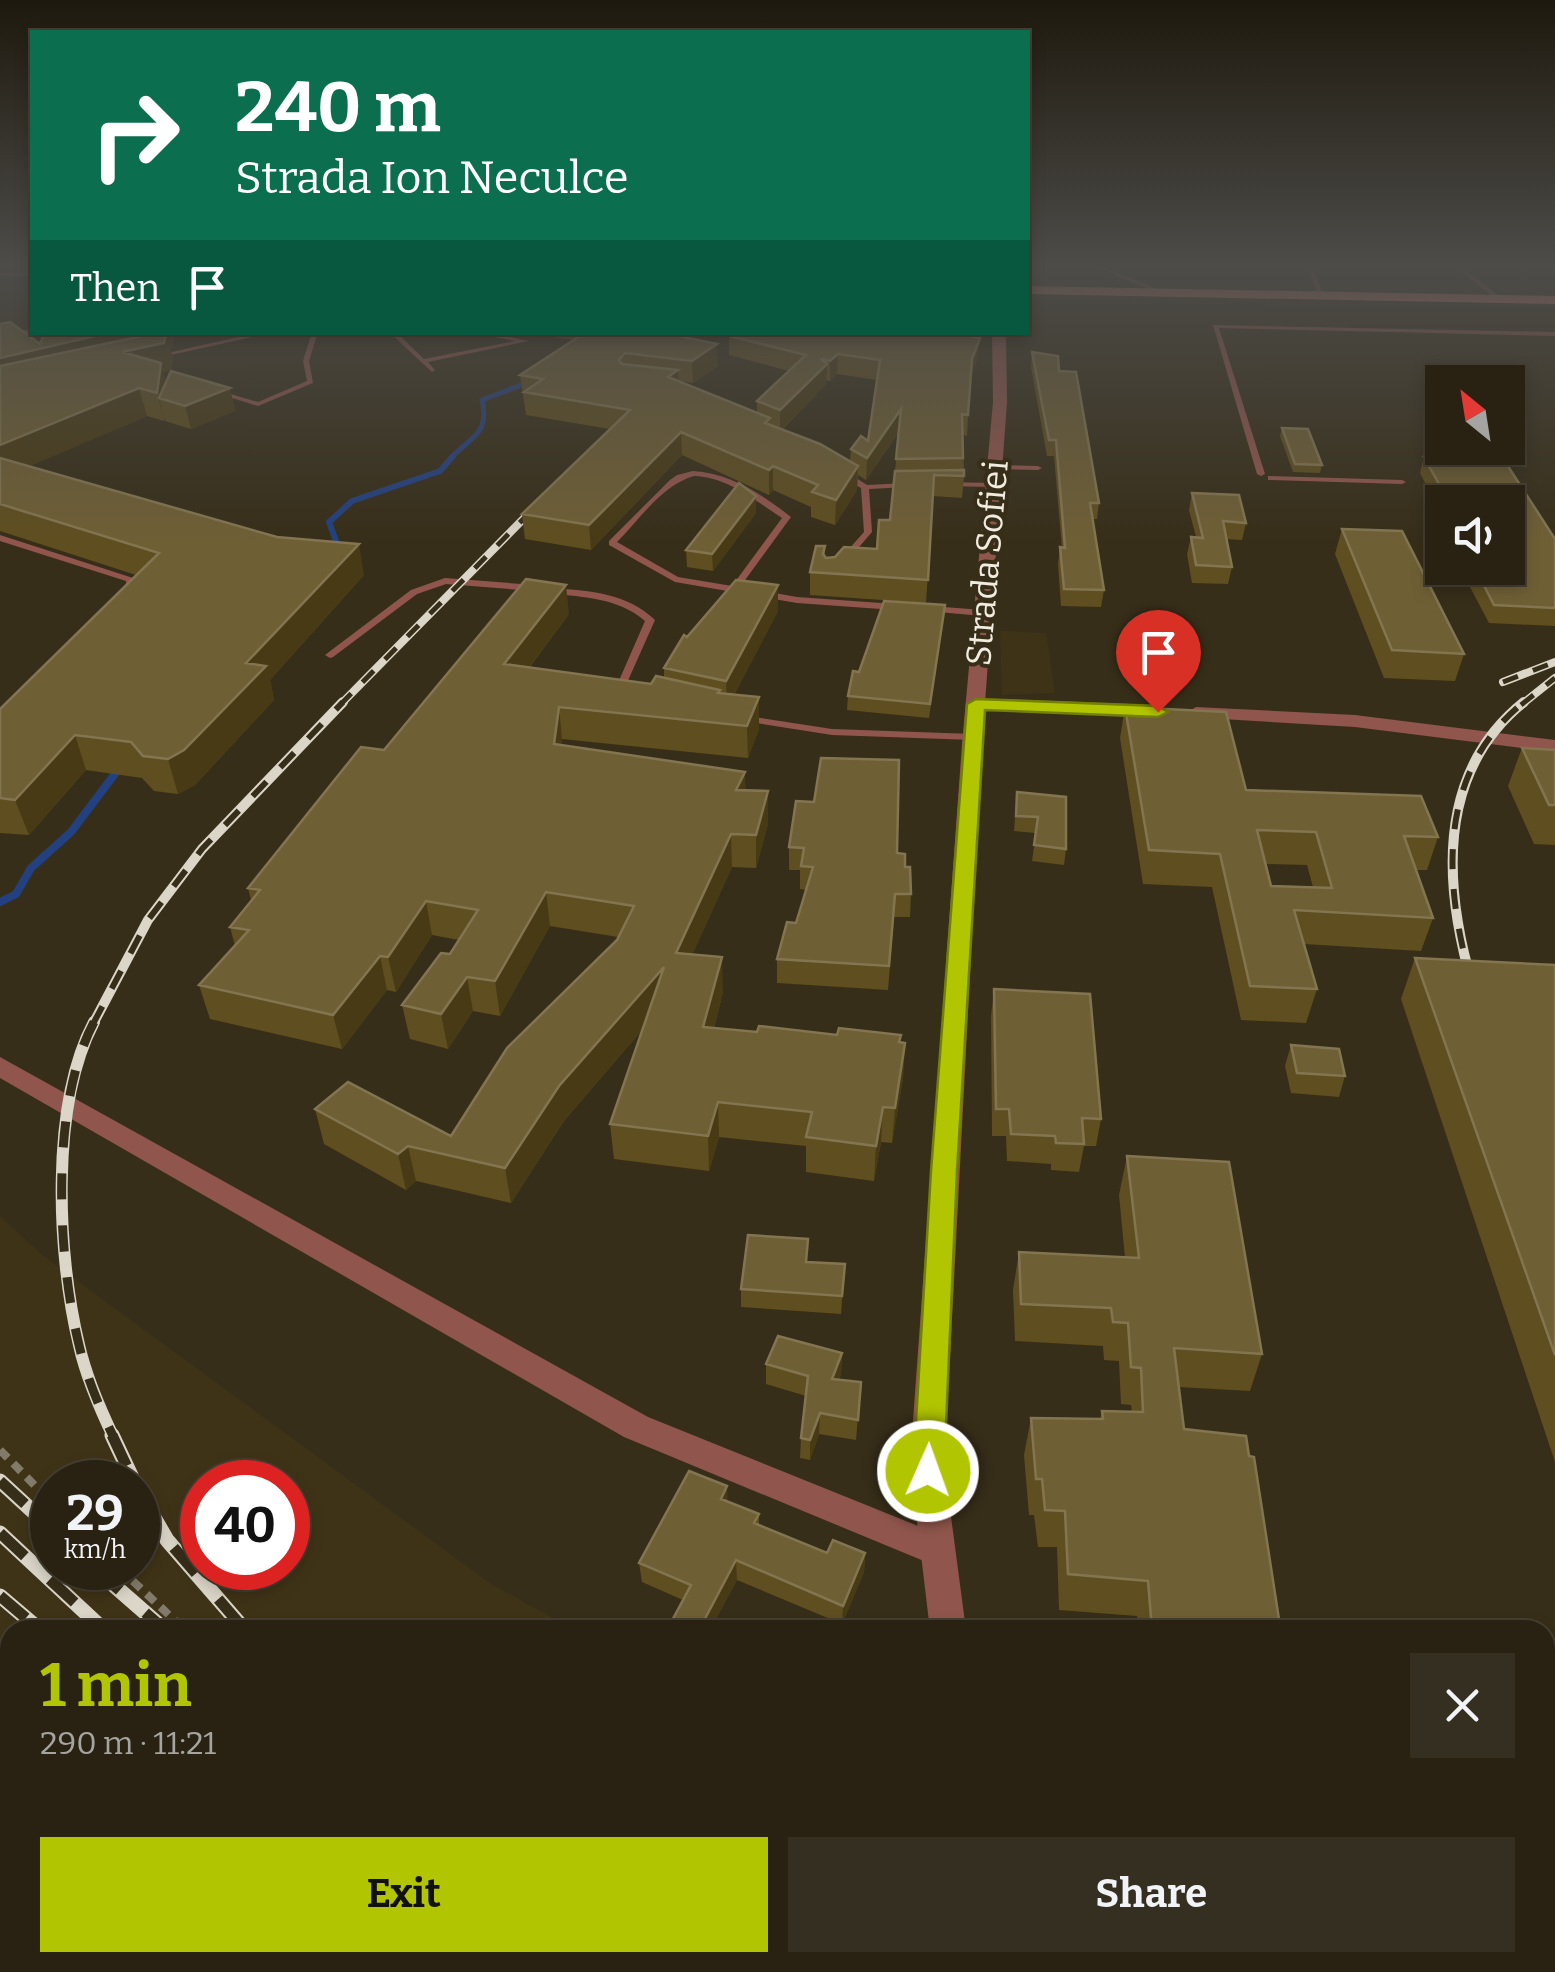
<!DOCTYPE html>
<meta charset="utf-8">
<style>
body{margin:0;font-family:Bitter,serif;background:#352f21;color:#f1f3f6;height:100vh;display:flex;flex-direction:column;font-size:38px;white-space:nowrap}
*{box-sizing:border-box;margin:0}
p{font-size:32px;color:#a5a4a0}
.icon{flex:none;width:55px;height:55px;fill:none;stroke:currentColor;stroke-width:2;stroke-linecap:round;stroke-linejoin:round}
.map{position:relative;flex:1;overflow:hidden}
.drawer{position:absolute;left:0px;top:1620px;width:1555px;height:352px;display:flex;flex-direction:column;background:#292213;border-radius:30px 30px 0 0;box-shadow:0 5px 15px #0003,0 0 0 2px #453f33}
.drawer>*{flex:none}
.top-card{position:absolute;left:30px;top:30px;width:1000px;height:305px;border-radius:0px;box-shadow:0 5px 15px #0003,0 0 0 2px #453f33;background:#0b6e4f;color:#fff;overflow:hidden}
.needle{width:65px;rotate:330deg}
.fabs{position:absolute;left:1425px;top:365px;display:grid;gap:20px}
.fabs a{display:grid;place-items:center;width:100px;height:100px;border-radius:0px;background:#292213;box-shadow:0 5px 15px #0003,0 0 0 2px #453f33;font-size:50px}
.speed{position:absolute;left:30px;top:1460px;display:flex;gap:20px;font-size:50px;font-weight:700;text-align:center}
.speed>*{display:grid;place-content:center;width:130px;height:130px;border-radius:50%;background:#292213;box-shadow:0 5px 15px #0003,0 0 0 2px #453f33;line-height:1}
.speed small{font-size:25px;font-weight:400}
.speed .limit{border:15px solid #d22;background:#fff;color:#111}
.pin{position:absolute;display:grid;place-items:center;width:85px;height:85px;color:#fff;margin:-102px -42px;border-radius:50% 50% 50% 0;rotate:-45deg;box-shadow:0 0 10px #0007}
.pin .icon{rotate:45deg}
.me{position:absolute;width:110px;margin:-55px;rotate:2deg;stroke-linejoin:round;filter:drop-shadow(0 0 8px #0008)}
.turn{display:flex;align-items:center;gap:35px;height:210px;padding:0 40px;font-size:45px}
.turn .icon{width:130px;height:130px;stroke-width:2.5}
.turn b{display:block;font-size:70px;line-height:85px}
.then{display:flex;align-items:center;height:95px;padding:0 40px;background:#0003;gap:20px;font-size:38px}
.round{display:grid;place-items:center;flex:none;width:105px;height:105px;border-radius:0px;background:#352f21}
.overview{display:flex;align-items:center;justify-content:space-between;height:170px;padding:0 40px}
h1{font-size:60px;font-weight:700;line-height:75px;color:#b1c500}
.primary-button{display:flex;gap:20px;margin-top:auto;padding:20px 40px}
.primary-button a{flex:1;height:115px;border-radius:0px;background:#b1c500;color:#111;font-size:40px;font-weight:700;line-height:115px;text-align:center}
.primary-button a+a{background:#352f21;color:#f1f3f6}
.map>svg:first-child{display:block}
.built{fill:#3f3317;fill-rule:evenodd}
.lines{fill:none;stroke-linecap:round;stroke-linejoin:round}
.stream-far2{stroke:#234181;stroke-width:5}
.stream-far1{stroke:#234181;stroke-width:6}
.stream{stroke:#234181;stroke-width:8}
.path{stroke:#837b69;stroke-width:8;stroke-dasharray:11 8;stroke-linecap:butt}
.service{fill:#90564d;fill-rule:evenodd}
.minor{fill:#90564d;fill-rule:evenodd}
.tertiary{fill:#90564d;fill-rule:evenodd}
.trunk{fill:#f08a7c;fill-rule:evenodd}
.rail-far3-casing{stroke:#dbd6c8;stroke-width:8}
.rail-far2-casing{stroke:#dbd6c8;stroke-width:10}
.rail-far1-casing{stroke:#dbd6c8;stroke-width:12}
.rail-casing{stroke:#dbd6c8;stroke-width:15}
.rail-far3{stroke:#372e19;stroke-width:5;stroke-dasharray:16;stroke-linecap:butt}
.rail-far2{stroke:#372e19;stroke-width:6;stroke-dasharray:20;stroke-linecap:butt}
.rail-far1{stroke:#372e19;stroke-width:9;stroke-dasharray:26;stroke-linecap:butt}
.rail{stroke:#372e19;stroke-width:11;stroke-dasharray:34;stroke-linecap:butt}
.wall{fill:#5f4e20;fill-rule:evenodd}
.shaded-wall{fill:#483a15}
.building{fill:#6f5f35;stroke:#837550;stroke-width:2.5;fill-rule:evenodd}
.route{fill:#b1c500;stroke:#738000;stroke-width:2.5}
.labels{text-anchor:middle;stroke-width:8;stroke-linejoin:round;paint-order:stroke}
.street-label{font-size:35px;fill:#f1ecdf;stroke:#372e19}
</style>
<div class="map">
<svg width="1555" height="1972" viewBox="0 0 1555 1972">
<rect width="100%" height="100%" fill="#372e19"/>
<!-- built -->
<path class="built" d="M1000,631L1046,633L1055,693L1002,695Z
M0,1216L42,1255L491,1584L575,1630H10V1719L0,1709ZM52,1482H138V1568H52ZM202,1482H288V1568H202Z
M1243,1962L1277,1972H287L261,1963Z"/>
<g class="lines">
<!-- stream-far2 -->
<path class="stream-far2" d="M451,458C471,436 490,435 482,400L529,382"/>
<!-- stream-far1 -->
<path class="stream-far1" d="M328,552L336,541L329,522L352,501L440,471L453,456"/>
<!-- stream -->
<path class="stream" d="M0,902L16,894L31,868L71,832L120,767"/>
<!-- path -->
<path class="path" d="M0,1450L52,1503
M119,1568L185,1630
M611,1962L626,1972"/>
<!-- service -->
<path class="service" d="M1092,266H1101L1169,294L1164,295Z
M1307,266H1313L1324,299L1319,298Z
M1455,266H1462L1501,298V300H1497Z
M0,272H32V276H0Z
M1213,325L1555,332V336L1219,328L1265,474L1261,476L1257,474Z
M32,330L34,333L0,336V332Z
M260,332H275L157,358L154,356Z
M312,332H318L309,361L313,383L258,406L213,392L217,390L258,402L307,381L303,361Z
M389,332H396L424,359L515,341L470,332H487L529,341L428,362L435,370L432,372Z
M993,465L1038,466L1042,468L1038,470L996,469H993Z
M693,471C730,473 763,495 791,517L740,587L797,597L895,604L900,607L895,610L797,603L675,582L609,545V541L670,480L677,475ZM694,476C728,477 754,500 782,518L732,586L678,577L617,542C639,520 662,485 694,476Z
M842,473H848L867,485L907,483L911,485L907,487L869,489L872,532L847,561L844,562L840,559L864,532L861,488L842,477Z
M1268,476L1402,480L1406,482L1402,484L1271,480H1268Z
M944,482L994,483L998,485L994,487L947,486H944Z
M0,535L133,578L135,596L131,599L127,596L126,581L0,541Z
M445,578L534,585L538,588L534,591L446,584L417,594L333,657L330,658L325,655L411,590Z
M554,588C590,591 627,593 655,620L622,694L619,695L614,692L645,621C617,597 585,598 551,593V589Z
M930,606L983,610L988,613L983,616L927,611L925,609Z
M747,716L832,729L973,734L978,737L973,740L832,735L743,721L742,719Z"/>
<!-- minor -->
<path class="minor" d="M976,698L1156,705L1166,711L1156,717L969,708V700Z
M1196,707L1355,715L1555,740V752L1355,727L1189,717L1186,713Z
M0,1057L648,1417L948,1538L954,1550L948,1562L936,1566L624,1437L0,1078Z"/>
<!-- tertiary -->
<path class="tertiary" d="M992,332H1006L1007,402L982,744L946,1434L945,1471L966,1630H930L911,1471L912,1434L962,744L993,402Z
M976,1962H1018V1972H974Z"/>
<!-- trunk -->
<path class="trunk" d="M1028,286L1555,296V304L1028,294Z"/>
<!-- rail-far3 casing -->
<g class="rail-far3-casing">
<path id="rail-far3" d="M1503,682L1555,662
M340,705L542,500
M1521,705L1555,678"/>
</g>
<!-- rail-far2 casing -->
<g class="rail-far2-casing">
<path id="rail-far2" d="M1473,987C1444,889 1434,774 1524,702
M93,1024L148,920L202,849L343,702"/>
</g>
<!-- rail-far1 casing -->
<g class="rail-far1-casing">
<path id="rail-far1" d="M94,1022C50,1105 57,1254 79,1345C86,1376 100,1409 114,1438"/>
</g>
<!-- rail casing -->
<g class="rail-casing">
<path id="rail" d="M112,1435L134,1482
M0,1481L52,1529
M138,1490L167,1540L245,1630
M0,1533L104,1630
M94,1568L165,1630
M0,1596L40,1630
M0,1935L10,1938
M97,1962L131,1972
M469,1962L482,1972
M556,1962L571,1972
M652,1962L667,1972
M0,1967L44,1972"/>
</g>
<!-- rail-far3 -->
<use href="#rail-far3" class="rail-far3"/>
<!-- rail-far2 -->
<use href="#rail-far2" class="rail-far2"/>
<!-- rail-far1 -->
<use href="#rail-far1" class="rail-far1"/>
<!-- rail -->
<use href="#rail" class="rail"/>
</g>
<!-- wall -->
<path class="wall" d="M0,324L40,344L176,334L174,335V347L170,348L173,358L171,370L163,372L166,383L230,388L235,411L191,429L165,421L164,418V421L147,416L29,466L364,575L270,680L274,700L195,785L178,794L154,791L142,778L86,770L29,835L0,833V709L136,575L0,531Z
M519,332H659L718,366L693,383L679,381L757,413V401L789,371L729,355V336L978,357L970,378L967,436L963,435L964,476L962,498L933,496L926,603L810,595V572L825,546V556L826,558L877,549L890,520L899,432L866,480L858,475L857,490L835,525L811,517V507L773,490L769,495L682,455L591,550L525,539L522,514L610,429L526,415L520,375L574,340ZM837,374L877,380L868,441L851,449L850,461L782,430L826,384V380L830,381Z
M1032,352L1059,371L1099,503L1097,519H1092L1104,590L1101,607L1061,606L1058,564L1060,547L1062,548L1054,456H1047L1031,367Z
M1282,428L1322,465L1320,473L1293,472L1280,436Z
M1424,457L1504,460L1555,539V626L1489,623L1460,568H1508V502H1442V516L1420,473Z
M1192,493L1246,523L1242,540L1226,539L1232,567L1228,584L1192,583L1187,554L1191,537H1196L1189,510Z
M756,496V513L713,571L687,567L686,550Z
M1342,529L1464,654L1455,681L1384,678L1335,554Z
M945,605L929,718L847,710L848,696L859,672Z
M778,611L734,695L759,729L748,758L562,739L561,745L745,772V790L768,791V824L756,868L732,867L692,955L723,992L714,1028L905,1043L903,1078L892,1143L881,1142L874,1181L806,1172V1146L719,1137L709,1171L614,1159L610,1124L643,1029L564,1121L511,1203L416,1181L406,1190L324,1144L315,1109L451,1136L618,937L550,926L500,1016L473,1011L448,1049L410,1039L402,1005L450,954L459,940L432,935L396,992L387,990L342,1049L210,1019L199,985L235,946L230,927L251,900L248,888L384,750L569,614L529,668L651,684L664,678V668L687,637Z
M1125,707L1246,790L1438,837L1427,870H1416L1433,918L1421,951L1304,944L1317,989L1306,1023L1241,1020L1212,887L1143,884L1120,738ZM1266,864L1307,865L1313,887L1271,886Z
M1522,748L1555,750V845L1534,844L1508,786Z
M1017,792L1066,849L1064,865L1032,861L1036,833L1014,831Z
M789,847L897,853L905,867L911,894L910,917H894L888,990L777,983V959L796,923L806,890L800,889V870H789Z
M1415,958L1555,965V1462L1401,999Z
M994,989L1101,1119L1096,1146H1084L1079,1172L1051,1170V1164L1007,1161L1006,1136H992L991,1016Z
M1291,1045L1345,1076L1339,1097L1291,1093L1285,1066Z
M1127,1156L1262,1354L1250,1391L1179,1387L1184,1429L1280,1626L1278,1630H1138L1137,1616L1059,1610L1057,1547H1038L1034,1515H1029L1024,1455L1031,1418L1100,1419L1102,1411L1132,1412L1131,1405L1121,1404L1119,1361L1104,1360L1103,1346L1015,1341L1013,1290L1019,1252L1125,1258L1119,1195Z
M807,1262L845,1264L841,1314L741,1307V1289Z
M842,1353L841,1374L839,1380L861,1382L856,1440L819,1434L810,1460L800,1458L801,1438L806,1396L766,1384V1364Z
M728,1501L759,1514V1525L827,1553H865L864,1572L842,1624L737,1580L710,1630H667L683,1600L642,1582L639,1563Z
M1545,1822L1555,1824V1938L1545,1935Z"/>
<!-- shaded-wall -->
<path class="shaded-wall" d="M112,332H176V334L174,335V347L170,348L173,358L171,370L163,372L168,391L159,398L164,421L157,393L160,373L0,387V358Z
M980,338L978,357L970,379L972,359Z
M717,344L718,366L693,383L692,361Z
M838,354L837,374L830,381V361Z
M827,364L826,384L780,431V410Z
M678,370L679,392L668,377Z
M139,388L147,416L0,479V445Z
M230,388L235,411L191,429L185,406Z
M901,409L900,430L866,480L867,458Z
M681,432L682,455L591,550L589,525Z
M773,466V490L769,495V470Z
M858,466L857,490L835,525L836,500Z
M756,496V513L713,571L712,554Z
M359,544L364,575L270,680L274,700L195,785L178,794L168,759L246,663Z
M566,585L569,614L508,695L504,664Z
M778,585V611L727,709L726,681Z
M759,697V729L748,758L747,726Z
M559,707L562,739L557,776L554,744Z
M75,735L86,770L29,835L15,800Z
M745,772L746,804L736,790Z
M768,791V824L756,868V835Z
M731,834L732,867L678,987L676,953Z
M546,892L550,926L500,1016L495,981Z
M426,901L432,935L396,992L388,957Z
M380,956L387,990L342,1049L333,1015Z
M722,957L723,992L705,1062L703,1027Z
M664,967L666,1002L564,1121L511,1203L505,1168L559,1086Z
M467,977L473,1011L448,1049L441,1014Z
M905,1043L903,1078L892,1143L895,1108Z
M718,1102L719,1137L709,1171L708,1136Z
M883,1107L881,1142L874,1181L876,1146Z
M408,1146L416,1181L406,1190L398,1154Z
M842,1353L841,1374L831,1400L832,1379Z
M820,1413L819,1434L810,1460V1440Z
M727,1486L728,1506L721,1499Z
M865,1553L864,1572L842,1624L843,1606Z
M736,1560L737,1580L710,1630H699Z"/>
<!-- building -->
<path class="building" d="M10,322L40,344L45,332H112L0,358V324Z
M161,332H166L164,343L122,352L161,363L157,393L139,388L0,445V366Z
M586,332H659L717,344L692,361L625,353L619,360L622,364L678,370L668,377L770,418L765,423L820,444L858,466L836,500L812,492L818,485L773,466L769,470L681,432L589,525L522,514L630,410L524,392L543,379L520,375Z
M734,332H948L980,338L972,359L968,415L962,414L963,458L896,459L901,409L867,458L851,449L861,436L868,441L880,360L838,354L830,361L821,359L827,364L780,410L757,401L806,355L729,336Z
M1032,352L1058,356L1059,371L1076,372L1099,503H1090L1104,590L1064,589L1060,547L1065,548L1056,440H1049Z
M171,371L230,388L185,406L159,398Z
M1282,428L1308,429L1322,465L1295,464Z
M1424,457L1504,460L1555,539V608L1494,605L1475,568H1508V502H1449Z
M0,458L277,537L359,544L246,663L266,666L184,750L168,759L143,756L131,742L75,735L15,800L0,798V709L159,553L0,504Z
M964,470V476L934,475L928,580L810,572L816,546H825L823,554L826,558L835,557L844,547L877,549L879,520H890L895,471Z
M739,483L756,496L712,554L686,550Z
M1192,493L1239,495L1246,523L1223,521L1232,567L1196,565L1191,537L1203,538Z
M1342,529L1402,531L1464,654L1392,650Z
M526,579L566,585L504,664L651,684L656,676L720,690L718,693L759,697L747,726L559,707L554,744L745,772L736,790L768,791L756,835L731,834L676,953L722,957L703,1027L757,1032L759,1026L837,1035L839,1028L901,1035L899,1042L905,1043L895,1108L883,1107L876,1146L806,1137L812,1112L718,1102L708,1136L610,1124L664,967L559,1086L505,1168L408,1146L398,1154L315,1109L348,1082L451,1136L507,1048L617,940L634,906L546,892L495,981L467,977L441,1014L402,1005L441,953L450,954L478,910L426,901L388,957L380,956L333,1015L199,985L249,930L230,927L260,890L248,888L361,747L384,750Z
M736,580L778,585L726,681L664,668L684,635L687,637Z
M884,601L945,605L930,704L848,696L853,671L859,672Z
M1125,707L1226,712L1246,790L1421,796L1438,837L1404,836L1433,918L1294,910L1317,989L1250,986L1220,854L1149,850ZM1257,830L1316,832L1332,888L1271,886Z
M1522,748L1555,750V805H1549Z
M821,758L899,760L897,853L905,854V867H910L911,894H895L889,966L777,959L787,922L796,923L813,867L801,866L804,848L789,847L796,801L814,802Z
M1017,792L1066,797V849L1034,845L1038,817L1016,816Z
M1415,958L1555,965V1355Z
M994,989L1090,994L1101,1119L1082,1118L1084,1144L1056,1143L1055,1136L1011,1134L1009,1109H996Z
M1291,1045L1339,1049L1345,1076L1297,1073Z
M1127,1156L1229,1162L1262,1354L1174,1348L1184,1429L1246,1436L1249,1456L1254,1457L1280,1626L1252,1624L1253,1630H1152L1148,1581L1068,1574L1065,1511L1045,1510L1042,1479H1036L1031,1418L1103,1419L1102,1411L1143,1412L1141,1368L1131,1367L1128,1323L1113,1322L1111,1308L1021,1304L1019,1252L1139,1258Z
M748,1235L808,1239L806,1262L845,1264L842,1296L741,1289Z
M778,1336L842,1353L832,1379L861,1382L858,1420L820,1413L810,1440L801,1438L808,1376L766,1364Z
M689,1471L727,1486L721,1499L759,1514L754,1523L827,1553L833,1540L865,1553L843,1606L736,1560L699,1630H667L691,1585L639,1563Z
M1545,1822L1555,1824V1907L1545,1904Z"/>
<!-- sky -->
<linearGradient id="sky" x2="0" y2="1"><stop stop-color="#1e190e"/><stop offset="0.49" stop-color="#4d4c49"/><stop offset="1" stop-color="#4d4c49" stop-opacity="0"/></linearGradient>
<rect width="1555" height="542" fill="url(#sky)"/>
<!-- route -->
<path class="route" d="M976,699L1158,706L1168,712L1158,717L985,710L957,1171L944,1471L939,1480L928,1484L917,1480L913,1471L931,1171L967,704Z"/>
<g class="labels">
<!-- street labels -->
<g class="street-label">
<text transform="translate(987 563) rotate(-85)" y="12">Strada Sofiei</text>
</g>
</g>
</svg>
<div class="fabs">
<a><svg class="needle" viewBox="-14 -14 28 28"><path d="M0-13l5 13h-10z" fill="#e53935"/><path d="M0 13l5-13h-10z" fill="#a5a4a0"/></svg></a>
<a><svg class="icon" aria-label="sound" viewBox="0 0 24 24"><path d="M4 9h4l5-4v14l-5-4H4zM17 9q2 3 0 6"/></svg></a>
</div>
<div class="speed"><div>29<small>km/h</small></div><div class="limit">40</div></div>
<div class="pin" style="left:1158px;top:712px;background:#d93025"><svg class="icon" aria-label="arrive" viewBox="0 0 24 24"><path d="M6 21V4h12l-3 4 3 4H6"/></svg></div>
<svg class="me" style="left:928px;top:1471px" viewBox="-20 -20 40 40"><circle r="17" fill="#b1c500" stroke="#fff" stroke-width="3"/><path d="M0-11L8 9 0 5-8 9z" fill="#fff"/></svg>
<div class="top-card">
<div class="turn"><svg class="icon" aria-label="right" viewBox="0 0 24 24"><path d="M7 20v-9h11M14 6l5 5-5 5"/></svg><div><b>240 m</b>Strada Ion Neculce</div></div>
<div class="then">Then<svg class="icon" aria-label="arrive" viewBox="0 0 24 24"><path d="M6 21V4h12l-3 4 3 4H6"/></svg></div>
</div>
<section class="drawer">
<div class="overview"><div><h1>1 min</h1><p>290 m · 11:21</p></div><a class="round"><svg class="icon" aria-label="close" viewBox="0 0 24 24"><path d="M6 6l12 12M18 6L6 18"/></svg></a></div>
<div class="primary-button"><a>Exit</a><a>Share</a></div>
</section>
</div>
